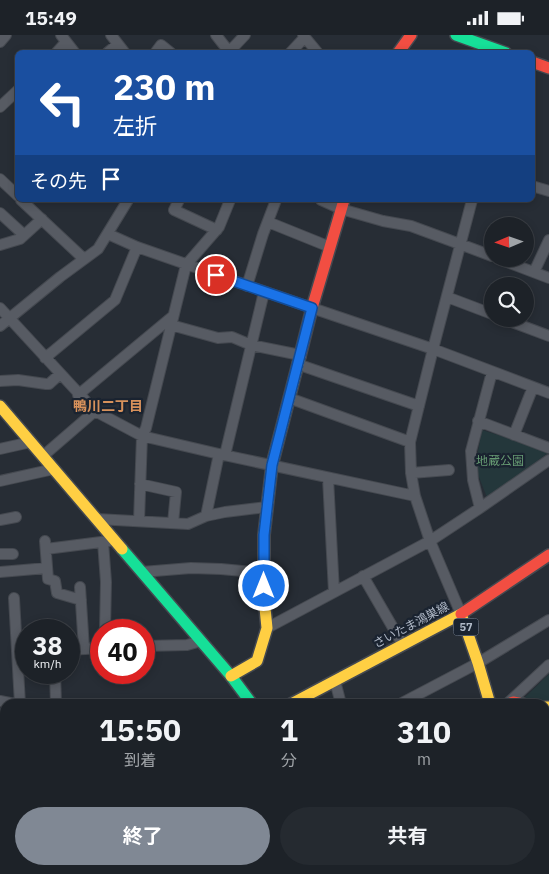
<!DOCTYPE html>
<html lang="ja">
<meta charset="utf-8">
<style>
body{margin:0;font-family:"IBM Plex Sans","Noto Sans JP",sans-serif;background:#252a30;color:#f1f3f6;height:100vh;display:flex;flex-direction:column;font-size:19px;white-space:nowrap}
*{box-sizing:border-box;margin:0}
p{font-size:16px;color:#a0a4a8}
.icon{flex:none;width:28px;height:28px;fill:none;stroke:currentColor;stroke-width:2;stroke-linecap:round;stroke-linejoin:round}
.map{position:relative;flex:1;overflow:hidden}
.sheet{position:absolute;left:0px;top:664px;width:550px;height:176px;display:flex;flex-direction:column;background:#1d2228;border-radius:15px 15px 0 0;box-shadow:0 2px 8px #0003,0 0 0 1px #3b3f45}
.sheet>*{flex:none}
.banner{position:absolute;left:15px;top:15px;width:520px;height:152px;border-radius:8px;box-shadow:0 2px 8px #0003,0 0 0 1px #3b3f45;background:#1a4fa0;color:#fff;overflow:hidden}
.needle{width:32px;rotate:268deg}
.fabs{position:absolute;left:484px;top:182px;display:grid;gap:10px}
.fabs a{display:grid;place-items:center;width:50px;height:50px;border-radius:50%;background:#1d2228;box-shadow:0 2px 8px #0003,0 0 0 1px #3b3f45;font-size:25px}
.speed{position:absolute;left:15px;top:584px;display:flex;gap:10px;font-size:25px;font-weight:700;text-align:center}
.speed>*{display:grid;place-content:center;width:65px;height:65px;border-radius:50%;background:#1d2228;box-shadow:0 2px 8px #0003,0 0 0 1px #3b3f45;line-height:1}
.speed small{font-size:12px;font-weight:400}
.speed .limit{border:8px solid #d22;background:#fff;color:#111}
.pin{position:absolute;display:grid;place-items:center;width:42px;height:42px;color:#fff;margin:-21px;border:2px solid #fff;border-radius:50%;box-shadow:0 1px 5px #0007}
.me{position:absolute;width:55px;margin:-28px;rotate:0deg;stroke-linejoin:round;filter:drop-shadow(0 0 4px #0008)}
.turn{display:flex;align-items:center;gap:18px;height:105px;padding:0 15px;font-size:22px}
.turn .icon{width:65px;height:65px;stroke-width:2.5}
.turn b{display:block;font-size:35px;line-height:42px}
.then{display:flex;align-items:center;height:48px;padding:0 15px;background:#0003;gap:10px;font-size:19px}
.eta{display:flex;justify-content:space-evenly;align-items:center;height:85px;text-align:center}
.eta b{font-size:30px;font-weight:700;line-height:35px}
.primary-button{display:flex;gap:10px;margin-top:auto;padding:10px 15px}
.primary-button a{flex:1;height:58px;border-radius:30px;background:#808894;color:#fff;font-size:20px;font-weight:700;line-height:58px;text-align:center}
.primary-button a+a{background:#252a30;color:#f1f3f6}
.status{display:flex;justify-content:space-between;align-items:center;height:35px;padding:0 25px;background:#1d2228;direction:ltr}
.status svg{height:14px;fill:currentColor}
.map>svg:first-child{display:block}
.green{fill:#24373b}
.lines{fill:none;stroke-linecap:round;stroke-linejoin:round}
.street-casing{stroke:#454950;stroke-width:12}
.fast-casing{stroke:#454950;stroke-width:14}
.slow-casing{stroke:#454950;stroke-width:14}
.jam-casing{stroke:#454950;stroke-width:14}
.street{stroke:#575b63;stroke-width:10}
.fast{stroke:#16e098;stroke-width:11}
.slow{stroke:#ffcf43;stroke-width:11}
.jam{stroke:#f24e42;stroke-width:11}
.route-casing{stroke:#114b97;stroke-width:12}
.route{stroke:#1a73e8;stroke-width:9}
.labels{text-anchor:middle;stroke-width:4.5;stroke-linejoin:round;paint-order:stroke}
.shield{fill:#1a2330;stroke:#838c9a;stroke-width:1}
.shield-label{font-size:11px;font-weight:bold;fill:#b0b9c7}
.park-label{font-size:12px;fill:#669972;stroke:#1a2330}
.street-label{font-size:12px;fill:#b0b9c7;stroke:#1a2330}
.neighbourhood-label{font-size:14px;font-weight:bold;fill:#d7915b;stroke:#1a2330}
</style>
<div class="status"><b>15:49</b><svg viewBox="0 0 49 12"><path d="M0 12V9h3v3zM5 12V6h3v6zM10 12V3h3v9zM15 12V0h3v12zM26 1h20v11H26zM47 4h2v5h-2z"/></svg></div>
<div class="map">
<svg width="549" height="839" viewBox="0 0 549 839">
<rect width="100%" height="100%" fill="#272d35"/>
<!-- green -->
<path class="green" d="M482,395L549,416V417L488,465L475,432Z
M549,639V671L545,669L520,667Z"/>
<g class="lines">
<!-- street casing -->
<g class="street-casing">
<path id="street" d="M61,0L75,18
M111,0L125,18
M216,0L230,18
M303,0L318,18
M0,7L6,0
M56,18L66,7
M107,18L118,9
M155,18L161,10L171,18
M228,18L245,0
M290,18L305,2
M0,72L18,55
M0,144L18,161
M532,151L549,156
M21,165L84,224
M179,165L174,175L217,195
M321,165L341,174L383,186L411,191L492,221
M0,178L24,200
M268,187L330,212
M108,199L137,212L312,273L433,314L549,358
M0,210L20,204L42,184
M499,224L549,243
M534,237L549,205
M247,251L263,199L276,165
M447,262L492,279
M0,273L95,376L142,401L219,419L415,461
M504,284L549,301
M171,290L218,303L232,302L251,310L300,320
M0,291L60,242L98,214L128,165
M45,323L115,265L137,212
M297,329L419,371
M0,346L18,345L46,349H49L60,339
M78,360L173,281
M289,363L410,407
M478,386L549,413
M514,400L533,352
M0,414L31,407
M225,420L264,257
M43,421L95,376
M411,438L449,435
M328,443L334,557
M0,446L54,434
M140,449L176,457L173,488
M480,473L473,445L471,416L492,337
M206,481L219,419
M97,484L188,489L206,481L225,477L267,472
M0,485L16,482
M139,486L142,401L146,393L186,230L219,192L230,165
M45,506L48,544L55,546L57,558L81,565
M103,507L106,547L105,595
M46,514L109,506
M0,519H13
M0,537L47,533
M142,537L191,533L221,534L264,538
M363,541L403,610
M80,552L84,614
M14,563L20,669
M461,579L430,506L415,461L411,438L410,407L433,314L472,165
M267,593L430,506L480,473L549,425
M144,611L187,610L201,606
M69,615L101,613
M55,638L56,669
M335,646L341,669
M0,666L15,669
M508,668L549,630
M400,669L478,628L549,585
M0,727L5,726
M545,736H549
M0,767L5,778
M545,795H549
M102,835L103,839
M157,835L158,839
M223,835V839
M313,835L355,839
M22,839L25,835"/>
</g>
<!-- fast casing -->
<g class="fast-casing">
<path id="fast" d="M456,0L506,18
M122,514L231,641L252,669"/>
</g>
<!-- slow casing -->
<g class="slow-casing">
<path id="slow" d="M0,371L122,514
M231,641L257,626L267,593L264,563V500L272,430L300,321
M291,669L461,579L478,628L490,669
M545,672H549
M481,835V839
M290,839L291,835"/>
</g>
<!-- jam casing -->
<g class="jam-casing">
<path id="jam" d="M398,18L411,0
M532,27L549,33
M300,321L312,273L344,165
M461,579L549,520
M508,669L513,667L523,669
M0,819L5,817"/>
</g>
<!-- street -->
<use href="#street" class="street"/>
<!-- fast -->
<use href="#fast" class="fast"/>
<!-- slow -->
<use href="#slow" class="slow"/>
<!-- jam -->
<use href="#jam" class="jam"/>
</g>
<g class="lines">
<!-- route casing -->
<g class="route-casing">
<path id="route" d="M216,240L312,273L272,430L264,500V551"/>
</g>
<!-- route -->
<use href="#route" class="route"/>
</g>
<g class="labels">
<!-- shield labels -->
<rect class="shield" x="453.5" y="583.5" width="25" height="17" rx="4"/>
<g class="shield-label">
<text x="466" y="596">57</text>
</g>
<!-- park labels -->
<g class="park-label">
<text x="500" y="430">地蔵公園</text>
</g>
<!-- street labels -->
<g class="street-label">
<text transform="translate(411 590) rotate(-28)" y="4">さいたま鴻巣線</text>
</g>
<!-- neighbourhood labels -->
<g class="neighbourhood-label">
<text x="108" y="376">鴨川二丁目</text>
</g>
</g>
</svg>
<div class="fabs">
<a><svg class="needle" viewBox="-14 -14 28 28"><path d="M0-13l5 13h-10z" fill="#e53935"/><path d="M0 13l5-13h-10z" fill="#a0a4a8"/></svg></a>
<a><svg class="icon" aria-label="search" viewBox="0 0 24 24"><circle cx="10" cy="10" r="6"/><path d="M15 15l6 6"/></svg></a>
</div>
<div class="speed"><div>38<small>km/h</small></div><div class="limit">40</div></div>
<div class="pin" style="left:216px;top:240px;background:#d93025"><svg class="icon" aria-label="arrive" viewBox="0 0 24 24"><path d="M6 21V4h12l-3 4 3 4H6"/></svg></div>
<svg class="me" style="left:264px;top:551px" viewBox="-20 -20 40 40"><circle r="17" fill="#1a73e8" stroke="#fff" stroke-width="3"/><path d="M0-11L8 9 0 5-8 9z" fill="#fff"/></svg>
<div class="banner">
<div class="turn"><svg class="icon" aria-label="left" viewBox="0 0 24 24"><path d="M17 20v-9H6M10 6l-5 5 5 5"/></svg><div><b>230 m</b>左折</div></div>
<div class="then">その先<svg class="icon" aria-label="arrive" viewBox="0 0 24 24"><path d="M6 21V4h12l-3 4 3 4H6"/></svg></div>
</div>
<section class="sheet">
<div class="eta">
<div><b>15:50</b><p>到着</p></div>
<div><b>1</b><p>分</p></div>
<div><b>310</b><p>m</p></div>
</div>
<div class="primary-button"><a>終了</a><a>共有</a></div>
</section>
</div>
